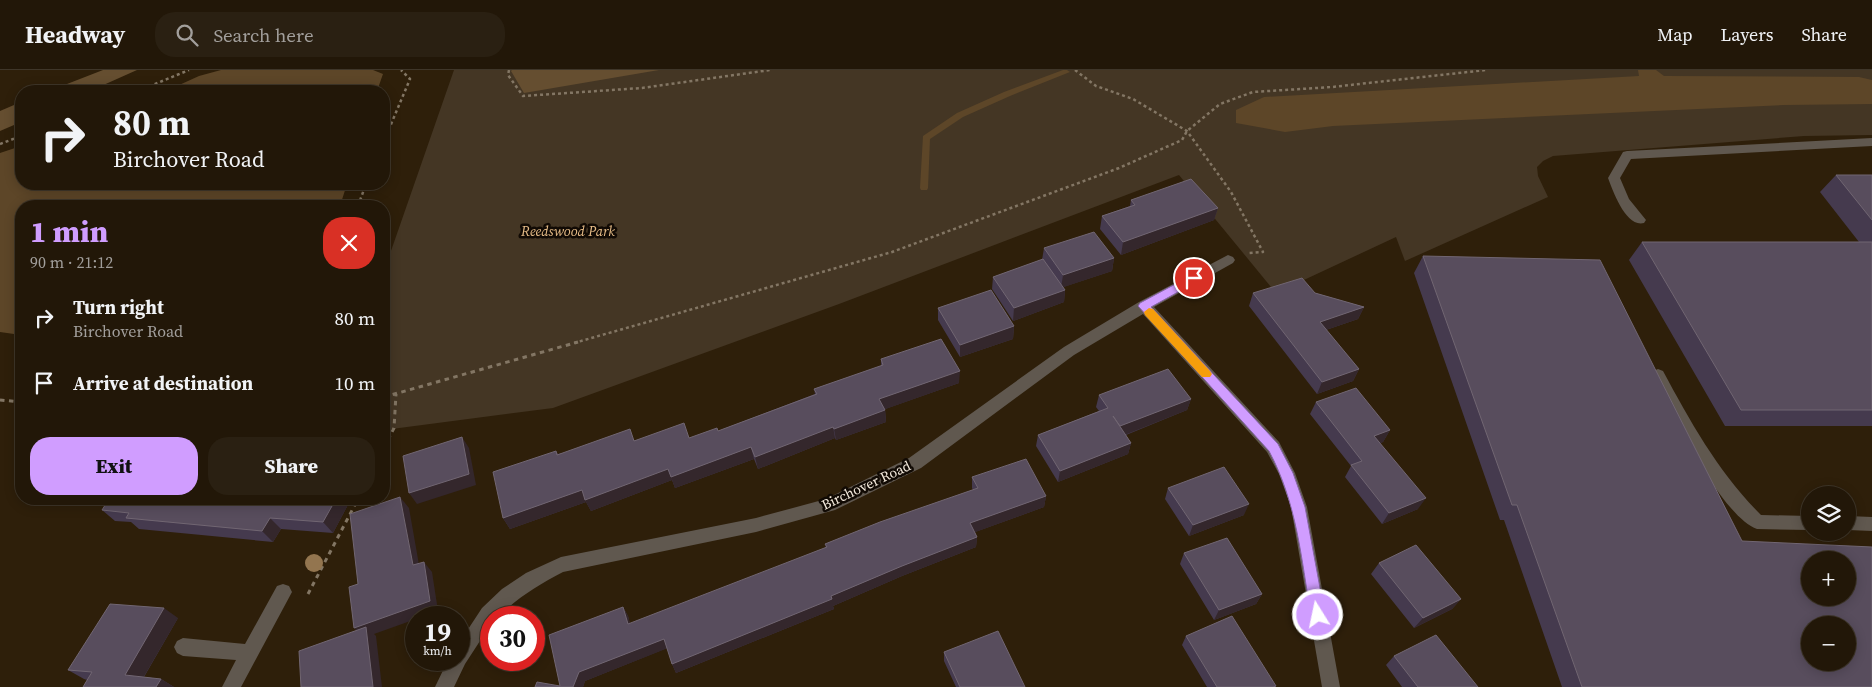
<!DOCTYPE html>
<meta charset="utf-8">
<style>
body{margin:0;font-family:"Source Serif 4",serif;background:#2a2012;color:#f1f3f6;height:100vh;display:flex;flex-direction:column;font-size:19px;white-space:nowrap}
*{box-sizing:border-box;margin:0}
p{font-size:16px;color:#a29f9c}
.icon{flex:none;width:28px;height:28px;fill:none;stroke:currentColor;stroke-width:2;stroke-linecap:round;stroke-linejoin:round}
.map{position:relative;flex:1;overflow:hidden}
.drawer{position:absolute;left:15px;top:130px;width:375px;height:305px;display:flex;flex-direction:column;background:#221708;border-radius:20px;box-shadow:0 2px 12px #0003,0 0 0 1px #3f3629}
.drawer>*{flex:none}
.guide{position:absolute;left:15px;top:15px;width:375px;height:105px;border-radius:20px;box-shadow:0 2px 12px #0003,0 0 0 1px #3f3629;background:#221708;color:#f1f3f6;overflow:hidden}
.tools{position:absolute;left:1801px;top:416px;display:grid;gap:10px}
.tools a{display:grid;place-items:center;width:55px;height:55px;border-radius:50%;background:#221708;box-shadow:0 2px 12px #0003,0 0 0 1px #3f3629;font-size:25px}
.speed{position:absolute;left:405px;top:536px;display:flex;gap:10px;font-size:25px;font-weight:700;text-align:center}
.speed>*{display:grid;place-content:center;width:65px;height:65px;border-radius:50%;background:#221708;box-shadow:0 2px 12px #0003,0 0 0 1px #3f3629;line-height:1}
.speed small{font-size:12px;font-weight:400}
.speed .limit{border:8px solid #d22;background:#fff;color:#111}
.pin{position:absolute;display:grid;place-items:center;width:42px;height:42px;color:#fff;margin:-21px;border:2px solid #fff;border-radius:50%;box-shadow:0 1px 5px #0007}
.me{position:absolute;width:55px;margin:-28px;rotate:350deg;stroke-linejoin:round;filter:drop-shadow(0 0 4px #0008)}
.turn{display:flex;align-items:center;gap:18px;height:105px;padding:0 15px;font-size:22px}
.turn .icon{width:65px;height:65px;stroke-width:2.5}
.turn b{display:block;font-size:35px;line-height:42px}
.round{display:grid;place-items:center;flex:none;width:52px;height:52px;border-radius:20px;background:#2a2012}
.headline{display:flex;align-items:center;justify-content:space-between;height:85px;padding:0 15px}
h1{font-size:30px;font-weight:800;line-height:38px;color:#d09dff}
.action{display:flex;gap:10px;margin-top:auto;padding:10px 15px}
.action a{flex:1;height:58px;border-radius:20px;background:#d09dff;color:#111;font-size:20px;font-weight:800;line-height:58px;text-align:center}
.action a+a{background:#2a2012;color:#f1f3f6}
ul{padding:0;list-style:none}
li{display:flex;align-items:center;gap:15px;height:65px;padding:0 15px}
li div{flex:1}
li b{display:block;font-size:19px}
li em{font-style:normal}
header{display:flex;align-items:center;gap:30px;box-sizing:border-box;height:70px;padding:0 25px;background:#221708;border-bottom:1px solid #3f3629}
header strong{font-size:24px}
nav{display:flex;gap:28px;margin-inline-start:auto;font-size:18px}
.search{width:350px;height:45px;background:#2a2012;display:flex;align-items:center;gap:12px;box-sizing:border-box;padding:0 18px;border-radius:20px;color:#a29f9c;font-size:19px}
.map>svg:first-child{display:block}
.green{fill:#443624}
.forest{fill:#654e30}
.water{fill:#5d4628}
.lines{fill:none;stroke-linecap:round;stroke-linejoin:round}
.stream{fill:#5d4628;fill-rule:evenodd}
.path-far1{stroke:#837664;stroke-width:2.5;stroke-dasharray:3 3;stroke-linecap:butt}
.path{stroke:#837664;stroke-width:3;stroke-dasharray:4.5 4.5;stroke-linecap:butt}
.minor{fill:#60584f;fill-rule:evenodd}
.tree{fill:#93754f}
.wall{fill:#453a4e}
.shaded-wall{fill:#34272c}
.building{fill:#584d5d;stroke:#716672;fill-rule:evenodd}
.route{fill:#d09dff;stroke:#8766a6}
.slow{fill:#f59e0b}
.labels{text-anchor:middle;stroke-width:5;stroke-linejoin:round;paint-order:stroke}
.park-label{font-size:14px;font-style:italic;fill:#e6bc87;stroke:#110a04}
.street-label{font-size:14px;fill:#f5ebde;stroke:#110a04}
</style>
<header>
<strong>Headway</strong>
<div class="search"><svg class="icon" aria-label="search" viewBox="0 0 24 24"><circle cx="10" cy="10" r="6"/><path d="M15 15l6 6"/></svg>Search here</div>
<nav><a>Map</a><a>Layers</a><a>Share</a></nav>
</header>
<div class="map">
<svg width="1872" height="617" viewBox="0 0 1872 617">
<rect width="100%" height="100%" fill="#2e1f0a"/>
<!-- green -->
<path class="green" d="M454,0H1872V65L1804,66L1553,86L1543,91L1537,97L1538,106L1548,127L1405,191L1396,167L1276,223L1179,105L839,234L553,338L384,360V201Z"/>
<!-- forest -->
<path class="forest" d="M103,0H137L90,21H49Z
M659,0L524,23L511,1L512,0Z
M21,32V52L0,61V41Z"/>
<!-- water -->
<path class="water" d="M221,0H373L383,4L377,21H166L199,6Z
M1638,0H1656L1664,6L1859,7L1872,10V34L1784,35L1333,56L1285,62L1236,53V40L1264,27L1639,6Z
M21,76V114H347L340,136H21V265L0,262V83Z"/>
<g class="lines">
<!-- stream -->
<path class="stream" d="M1063,0H1067L1070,2L1010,26L963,47L930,69L928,118L927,120H921L920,118L923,66L957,43L1004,22Z"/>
<!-- path-far1 -->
<path class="path-far1" d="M509,0L508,5L523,26L642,18L770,0
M1075,0L1096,16L1133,29L1187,61L1231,122L1263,182L1249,183
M138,21L189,0
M384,71L410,9L401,0
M0,74L21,66
M358,136L366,114
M574,273L892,182L1119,98L1182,70L1187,61L1220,34L1253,22L1332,17L1486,0"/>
<!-- path -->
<path class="path" d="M384,327L578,272
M0,330L21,332
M384,378L394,358L396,324
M308,524L358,429"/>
<!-- minor -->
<path class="minor" d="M1872,68V76L1631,89L1620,108L1629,129L1646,150L1644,153C1626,158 1613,121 1608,108L1623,82L1627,81Z
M1228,185L1233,187L1235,190L1233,193L1154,237L1279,372L1295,403L1307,437L1340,617H1322L1291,437L1279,404L1267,382L1143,244L1074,285L921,398L835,440L756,462L563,502C538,515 517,528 497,548H491V554L465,594L454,617H435L448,590H459V573L482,538L502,519L526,503L561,487L756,448L826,429L909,388L1064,277L1139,232Z
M1658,299L1663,301C1691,353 1719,403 1761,445L1810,446V460L1757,459C1722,447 1668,339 1651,305L1653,301Z
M1848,446L1872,447V461L1848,460Z
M283,514L289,516L292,522L241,617H222L236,590L183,586L177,583L174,577L177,571L183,568L245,574L277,516Z"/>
</g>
<!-- trees -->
<circle class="tree" cx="314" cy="493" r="9"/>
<!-- wall -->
<path class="wall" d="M1836,105H1872V356H1725L1629,190L1642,172H1859L1820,122Z
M1131,130L1218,138L1214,150L1121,185L1100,159L1102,146L1130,136Z
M1044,178L1114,188L1112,201L1063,217L1065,220L1064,232L1013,251L992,219L993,207L1042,190Z
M1423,186L1742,471L1872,617H1562L1504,450H1500L1414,203Z
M1253,223H1315L1364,237L1358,249L1326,260L1359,299L1353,311L1317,324L1249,236Z
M938,238L1014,256L1013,269L960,287L938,250Z
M881,289L959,313L885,339L886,352L836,370L835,368L758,399L754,389L675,418L672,410L591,441L586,432L510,459L503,448L556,381L558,384L635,370L689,368L718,361L815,324L814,319L881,296Z
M1099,325L1191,329L1187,340L1126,365L1131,373L1128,384L1058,412L1036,376L1038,365L1099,341L1096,337Z
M1316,332L1390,360L1383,372L1380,373L1418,439L1382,454L1345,407L1351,396L1310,344Z
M972,407L1046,426L1044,437L975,462L977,467L976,477L902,506L833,536L834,539L676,603L672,594L667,578L585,611L583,617H535L560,616L623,537L628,546L630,554L826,478L825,474L973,420L972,418Z
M1168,418L1244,445L1189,466L1165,429Z
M351,429L333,463L281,459L273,472L139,459L131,452L115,451L102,440Z
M1184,483L1262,524L1256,534L1214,550L1180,494Z
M1379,493L1461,529L1452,539L1414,558L1371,504Z
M178,548L144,607L161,609L174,617H83L87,610L84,609L68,600Z
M1186,566L1276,616L1275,617H1207L1182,575Z
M944,582L1025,617H956L944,591Z
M1394,586L1478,617H1402L1386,595Z"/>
<!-- shaded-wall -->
<path class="shaded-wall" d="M1218,138L1214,150L1121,185L1123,172Z
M1114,188L1112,201L1061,218L1063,205Z
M1065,220L1064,232L1013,251L1014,238Z
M1364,237L1358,249L1314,264L1320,252Z
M1014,256L1013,269L960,287V275Z
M1359,299L1353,311L1317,324L1322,312Z
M960,301L959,313L880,341L879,329Z
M1191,329L1187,340L1117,368L1120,356Z
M885,340L886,352L836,370L834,359Z
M833,357L835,368L758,399L755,387Z
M1390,360L1383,372L1368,377L1374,366Z
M462,367L469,378L476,415L417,434L409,423Z
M1131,373L1128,384L1058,412L1060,401Z
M751,377L754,389L675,418L671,407Z
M668,399L672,410L591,441L586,432L510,459L503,448L582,420Z
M1046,426L1044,437L970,464V453Z
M400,427L409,438L421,506L413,495Z
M1426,428L1418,439L1382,454L1389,443Z
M336,429H351L333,463L323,452Z
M1249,434L1244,445L1189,466L1193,455Z
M270,448L281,459L273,472L262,461Z
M977,467L976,477L902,506L833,536L834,539L676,603L672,594L902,496Z
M424,492L432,502L438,541L420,548H416V549L374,564L376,566L382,617H373L364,568L354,558Z
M1262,524L1256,534L1214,550L1219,540Z
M1461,529L1452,539L1414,558L1423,548Z
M623,537L628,546L633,564L628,554Z
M164,538L178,548L139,615L125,605Z
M664,569L668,578L585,611L583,617H573L579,602Z
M161,609L174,617H156Z"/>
<!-- building -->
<path class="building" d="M1836,105H1872V150Z
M1191,109L1218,138L1123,172L1102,146L1135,135L1131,130Z
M1094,162L1114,188L1063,205L1044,178Z
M1642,172H1872V340H1741Z
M1423,186L1600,190L1742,471L1872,477V617H1582L1517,435H1512ZM1810,490H1848V528H1810ZM1810,555H1848V592H1810Z
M1043,189L1065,220L1014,238L993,207Z
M1302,208L1315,223L1364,237L1320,252L1359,299L1322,312L1253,223Z
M991,220L1014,256L960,275L938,238Z
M941,269L960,301L879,329L885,340L834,359L833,357L755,387L751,377L671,407L668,399L585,430L582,420L503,448L493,402L556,381L557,385L630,359L634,371L684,353L689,368L717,358L718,361L817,324L814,319L883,295L881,289Z
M1168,299L1191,329L1120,356L1113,346L1131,373L1060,401L1038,365L1108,338L1099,325Z
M1356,318L1390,360L1374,366L1426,428L1389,443L1351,395L1362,391L1316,332Z
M462,367L469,404L409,423L403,386Z
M1026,389L1046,426L970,453L977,467L902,496L831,526L832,529L672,594L664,569L579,602L573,617H535L537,612L560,616L549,565L623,537L628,554L827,477L825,474L880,452L978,418L972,407Z
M1224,397L1249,434L1193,455L1168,418Z
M400,427L413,495L424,492L430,531L354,558L349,517L358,514L350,444Z
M109,429H336L323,452L270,448L262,461L126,448L129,443L102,440Z
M1227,468L1262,524L1219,540L1184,483Z
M1416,475L1461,529L1423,548L1379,493Z
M110,534L164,538L125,605L161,609L156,617H83L92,602L68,600Z
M1232,546L1276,616L1273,617H1217L1186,566Z
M366,557L373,617H301L299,581Z
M998,561L1025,617H960L944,582Z
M1436,565L1478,617H1418L1394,586Z"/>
<!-- route -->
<path class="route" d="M1194,204L1200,208L1198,211L1151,237L1278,374L1293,403L1305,437L1325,545L1323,550L1318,551L1313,550L1311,545C1301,488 1297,433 1269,381L1138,236L1140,233Z"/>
<!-- slow -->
<path class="slow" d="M1149,238L1153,239L1210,301L1212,304L1210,307H1202L1145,245L1144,242Z"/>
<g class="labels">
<!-- park labels -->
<g class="park-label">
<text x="568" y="166">Reedswood Park</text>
</g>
<!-- street labels -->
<g class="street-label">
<text transform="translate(866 415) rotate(-25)" y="5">Birchover Road</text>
</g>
</g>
</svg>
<div class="tools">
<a><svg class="icon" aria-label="layers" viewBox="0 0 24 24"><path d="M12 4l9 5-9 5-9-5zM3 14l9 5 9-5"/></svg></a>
<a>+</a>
<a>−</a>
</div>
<div class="speed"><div>19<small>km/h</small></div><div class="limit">30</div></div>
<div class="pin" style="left:1194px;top:208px;background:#d93025"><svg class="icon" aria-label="arrive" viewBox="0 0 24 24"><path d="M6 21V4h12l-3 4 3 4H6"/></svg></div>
<svg class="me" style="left:1318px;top:545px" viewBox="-20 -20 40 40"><circle r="17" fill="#d09dff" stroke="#fff" stroke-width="3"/><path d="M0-11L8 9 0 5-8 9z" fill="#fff"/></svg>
<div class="guide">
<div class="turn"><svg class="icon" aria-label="right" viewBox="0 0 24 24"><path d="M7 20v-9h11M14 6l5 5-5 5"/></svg><div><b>80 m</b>Birchover Road</div></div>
</div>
<section class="drawer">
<div class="headline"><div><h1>1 min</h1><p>90 m · 21:12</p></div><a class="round" style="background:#d93025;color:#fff"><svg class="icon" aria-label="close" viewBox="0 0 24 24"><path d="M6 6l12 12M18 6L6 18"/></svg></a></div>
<ul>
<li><svg class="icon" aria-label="right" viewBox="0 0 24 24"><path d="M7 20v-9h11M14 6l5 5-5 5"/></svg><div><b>Turn right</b><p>Birchover Road</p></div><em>80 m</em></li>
<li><svg class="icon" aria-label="arrive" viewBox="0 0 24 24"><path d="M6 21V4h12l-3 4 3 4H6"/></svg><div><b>Arrive at destination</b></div><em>10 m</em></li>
</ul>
<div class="action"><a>Exit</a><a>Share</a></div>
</section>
</div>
